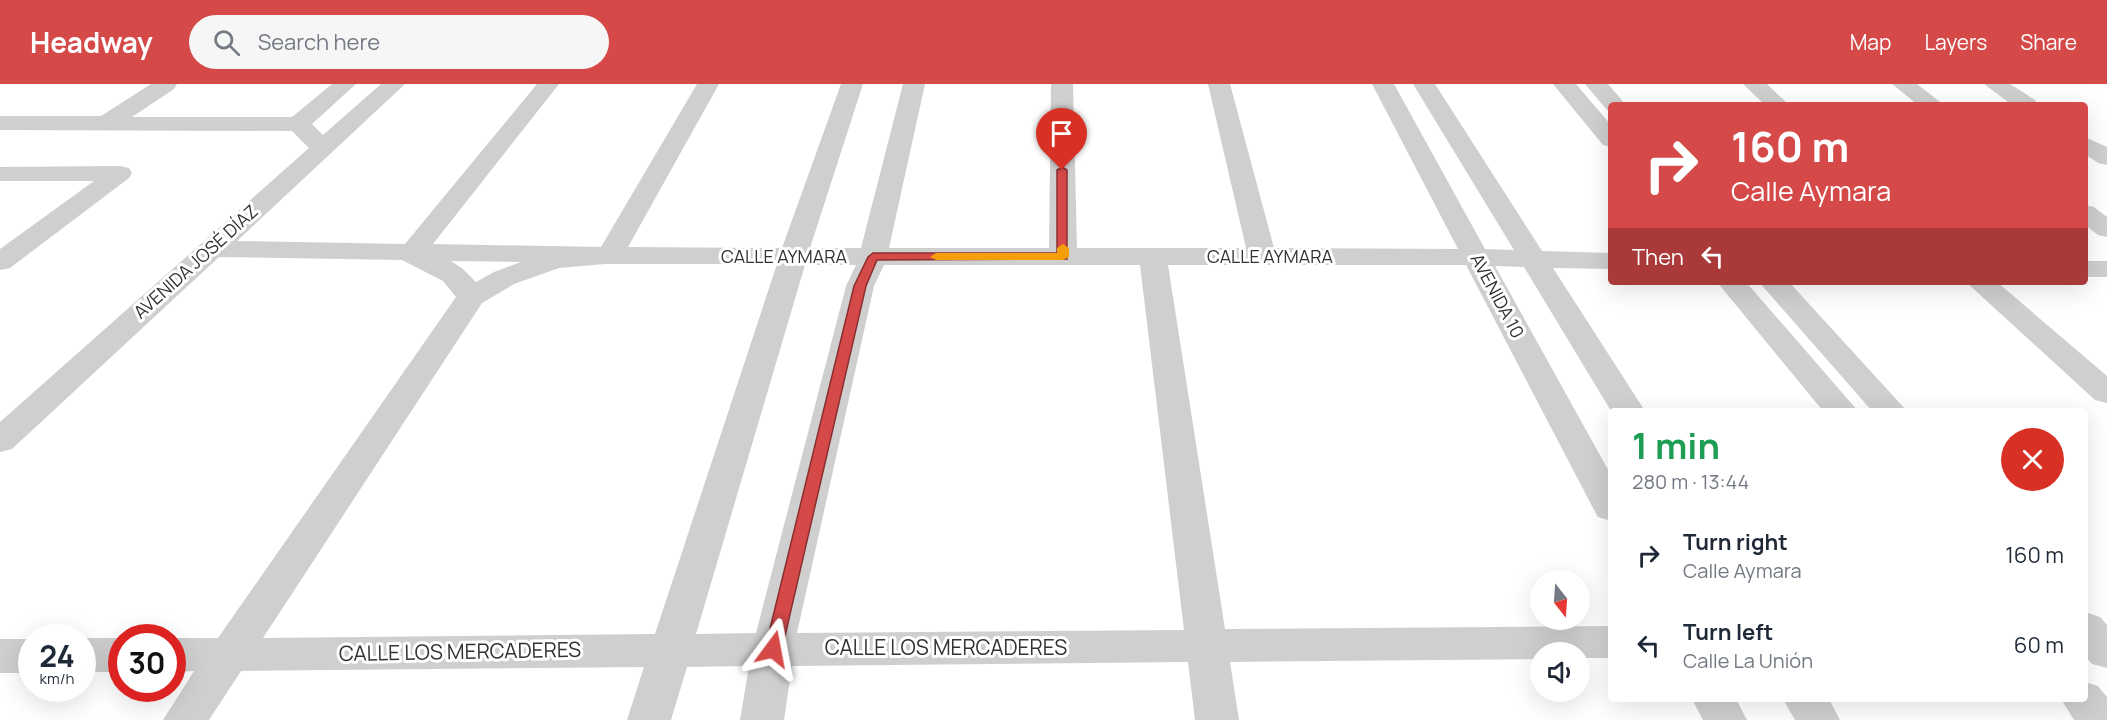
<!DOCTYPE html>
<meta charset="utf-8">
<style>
body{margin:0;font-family:Manrope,sans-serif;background:#f6f6f7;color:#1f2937;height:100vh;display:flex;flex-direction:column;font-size:22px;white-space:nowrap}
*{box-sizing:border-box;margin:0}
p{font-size:20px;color:#747a83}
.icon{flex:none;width:33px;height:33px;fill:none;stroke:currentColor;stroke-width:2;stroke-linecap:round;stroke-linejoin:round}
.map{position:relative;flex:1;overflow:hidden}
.drawer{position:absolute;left:1608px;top:324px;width:480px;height:294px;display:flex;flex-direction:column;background:#fff;border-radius:6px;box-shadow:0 6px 24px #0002}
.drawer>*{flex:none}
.guide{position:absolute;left:1608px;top:18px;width:480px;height:183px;border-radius:6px;box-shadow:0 6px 24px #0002;background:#d54949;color:#fff;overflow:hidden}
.needle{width:39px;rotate:163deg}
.buttons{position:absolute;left:1530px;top:486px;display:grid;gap:12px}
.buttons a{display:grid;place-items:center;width:60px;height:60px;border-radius:50%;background:#fff;box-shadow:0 6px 24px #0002;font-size:30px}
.speed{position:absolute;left:18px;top:540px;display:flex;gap:12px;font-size:30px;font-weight:700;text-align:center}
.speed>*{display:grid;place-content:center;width:78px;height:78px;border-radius:50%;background:#fff;box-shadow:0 6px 24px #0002;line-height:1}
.speed small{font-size:15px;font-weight:400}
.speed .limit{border:9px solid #d22;background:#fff;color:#111}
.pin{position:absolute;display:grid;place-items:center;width:51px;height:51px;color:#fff;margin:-62px -26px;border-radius:50% 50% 50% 0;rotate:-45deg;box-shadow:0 0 6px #0007}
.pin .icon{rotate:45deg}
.me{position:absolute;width:66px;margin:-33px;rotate:13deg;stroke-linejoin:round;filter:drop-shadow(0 0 4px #0008)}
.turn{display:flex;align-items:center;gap:21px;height:126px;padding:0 24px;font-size:27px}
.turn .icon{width:78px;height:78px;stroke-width:2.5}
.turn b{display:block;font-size:42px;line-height:51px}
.then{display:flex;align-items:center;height:57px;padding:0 24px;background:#0003;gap:12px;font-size:22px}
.round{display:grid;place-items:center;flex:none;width:63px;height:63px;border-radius:32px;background:#f6f6f7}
.overview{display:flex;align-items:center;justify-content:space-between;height:102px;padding:0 24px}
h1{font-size:36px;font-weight:700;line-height:45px;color:#1e9e55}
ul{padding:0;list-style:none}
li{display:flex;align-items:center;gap:18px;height:90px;padding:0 24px}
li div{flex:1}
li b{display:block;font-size:22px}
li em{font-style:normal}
header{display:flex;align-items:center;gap:36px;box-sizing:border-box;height:84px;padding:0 30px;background:#d54949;color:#fff}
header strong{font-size:28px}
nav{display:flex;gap:33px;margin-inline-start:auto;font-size:21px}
.search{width:420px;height:54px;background:#f6f6f7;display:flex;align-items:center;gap:15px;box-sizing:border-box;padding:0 21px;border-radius:33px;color:#747a83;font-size:22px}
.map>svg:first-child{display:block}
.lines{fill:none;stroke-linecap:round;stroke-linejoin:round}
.minor{fill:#cfcfcf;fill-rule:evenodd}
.route{fill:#d54949;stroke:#8a2f2f;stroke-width:1.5}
.slow{fill:#f59e0b}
.labels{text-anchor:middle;stroke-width:6;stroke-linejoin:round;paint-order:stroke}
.street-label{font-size:18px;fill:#323232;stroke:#fff}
.near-street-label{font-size:21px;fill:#323232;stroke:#fff}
</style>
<header>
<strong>Headway</strong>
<div class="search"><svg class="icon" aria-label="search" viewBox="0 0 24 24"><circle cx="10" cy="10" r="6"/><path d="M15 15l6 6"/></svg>Search here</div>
<nav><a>Map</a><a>Layers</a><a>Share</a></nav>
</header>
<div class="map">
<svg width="2107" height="636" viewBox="0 0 2107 636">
<rect width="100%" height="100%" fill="#fff"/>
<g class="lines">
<!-- minor -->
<path class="minor" d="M151,0H177L174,5L132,33H292L332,0H356L312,40L323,51L381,0H405L237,157L405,160L537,0H559L433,160L601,163L697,0H719L628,163L782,164L841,0H863L810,164H861L903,0H925L889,164H1049L1051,0H1073L1077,164H1246L1208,0H1230L1274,164L1458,165L1372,0H1394L1485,165L1514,166L1413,0H1435L1542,167L1611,169V185L1553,184L1645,327H1611L1524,183L1495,182L1611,391V437L1598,433L1593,424L1466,181H1168L1225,545L1611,542V574H1580V568H1540V575L1230,578L1239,636H1195L1188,578L792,582L784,636H740L749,582L687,583L671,636H627L644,583L241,587L209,636H163L194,587L172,588V554H218L456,213L443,197L402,176L219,173L12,365L0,368V338L309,64L292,47L0,46V32H101ZM451,177L521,178L494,188L476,198L463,185ZM605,180H777L655,550L263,554L482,219L514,200L559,184ZM805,181H856L846,202L756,549L696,550ZM884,181H1140L1184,546L797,549L874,202Z
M1553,0H1576L1611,41V63L1603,61Z
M1585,0H1608L1626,21H1611V27L1607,26Z
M1743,0H1767L1789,21H1765Z
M1892,0H1917L1944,21H1918Z
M1984,0H2010L2035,16L2038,21H2012Z
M2085,53L2107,63V81L2098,79L2085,70Z
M120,82L129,84L132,89L129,94L10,184L0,186V165L94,97H0V83Z
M2085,121L2094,123L2107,133V153L2098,151L2085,141Z
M2085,177H2107V193H2085Z
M1717,198H1746L1858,327H1823Z
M1759,198H1789L1907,327H1872Z
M1966,198H1997L2107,292V319L2095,316Z
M2085,528L2100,533L2107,541V584L2092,580L2085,572Z
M82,554H122V588H82Z
M0,555H32V589H0Z
M2085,598L2098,602L2107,613V636H2074L2061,615H2085Z
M1692,615H1736L1747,636H1703Z
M1783,615H1829L1840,636H1795Z"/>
</g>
<!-- route -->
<path class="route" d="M1062,83L1067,86V175L877,176L866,202L782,565L779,570L773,572L767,570L765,565L854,202L868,173L873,169H1057V86Z"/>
<!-- slow -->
<path class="slow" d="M1063,160L1069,164V173L1063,176H936L930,173L936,169H1057V164Z"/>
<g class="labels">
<!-- street labels -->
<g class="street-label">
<text x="784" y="179">CALLE AYMARA</text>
<text x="1270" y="179">CALLE AYMARA</text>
<text transform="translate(196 178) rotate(-42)" y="6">AVENIDA JOSÉ DÍAZ</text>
<text transform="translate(1497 212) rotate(62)" y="6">AVENIDA 10</text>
</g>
<!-- near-street labels -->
<g class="near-street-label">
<text x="946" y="571">CALLE LOS MERCADERES</text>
<text transform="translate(460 568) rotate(-1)" y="7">CALLE LOS MERCADERES</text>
</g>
</g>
</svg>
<div class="buttons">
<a><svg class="needle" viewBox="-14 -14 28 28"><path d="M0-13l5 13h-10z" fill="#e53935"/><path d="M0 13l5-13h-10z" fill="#747a83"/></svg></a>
<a><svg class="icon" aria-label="sound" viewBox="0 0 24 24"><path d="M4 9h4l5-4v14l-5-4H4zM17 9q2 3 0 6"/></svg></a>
</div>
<div class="speed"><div>24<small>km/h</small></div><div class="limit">30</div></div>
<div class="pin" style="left:1062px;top:86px;background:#d93025"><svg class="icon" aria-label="arrive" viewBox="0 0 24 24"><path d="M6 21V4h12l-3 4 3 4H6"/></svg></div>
<svg class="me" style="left:773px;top:565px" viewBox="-20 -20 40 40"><path d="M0-17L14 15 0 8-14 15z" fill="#d54949" stroke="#fff" stroke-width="4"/></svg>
<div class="guide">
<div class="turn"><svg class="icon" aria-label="right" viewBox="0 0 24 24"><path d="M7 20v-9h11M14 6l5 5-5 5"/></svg><div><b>160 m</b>Calle Aymara</div></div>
<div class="then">Then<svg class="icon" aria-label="left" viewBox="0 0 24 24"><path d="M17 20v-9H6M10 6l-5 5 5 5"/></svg></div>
</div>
<section class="drawer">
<div class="overview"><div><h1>1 min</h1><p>280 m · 13:44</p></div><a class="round" style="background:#d93025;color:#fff"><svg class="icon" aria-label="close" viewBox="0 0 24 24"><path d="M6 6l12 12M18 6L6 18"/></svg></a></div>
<ul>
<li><svg class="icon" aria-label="right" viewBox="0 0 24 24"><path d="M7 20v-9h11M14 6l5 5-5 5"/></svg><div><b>Turn right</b><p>Calle Aymara</p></div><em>160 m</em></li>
<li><svg class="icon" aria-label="left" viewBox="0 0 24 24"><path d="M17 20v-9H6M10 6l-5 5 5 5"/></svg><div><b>Turn left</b><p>Calle La Unión</p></div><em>60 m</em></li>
</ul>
</section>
</div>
